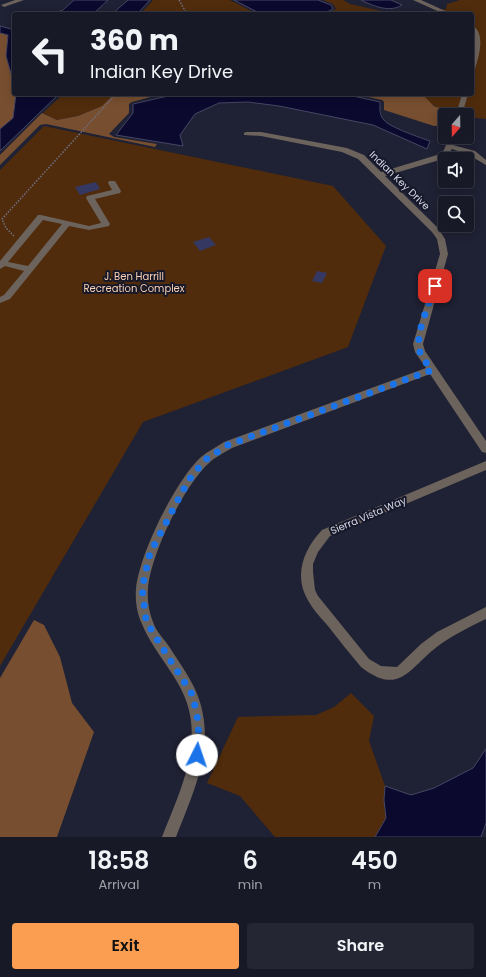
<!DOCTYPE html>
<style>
body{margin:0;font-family:Poppins,sans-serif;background:#242633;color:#f1f3f6;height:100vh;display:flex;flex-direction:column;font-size:15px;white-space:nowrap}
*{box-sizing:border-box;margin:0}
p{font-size:13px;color:#9ea0a7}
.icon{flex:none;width:22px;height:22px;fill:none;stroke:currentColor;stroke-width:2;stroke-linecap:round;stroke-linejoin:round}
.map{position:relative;height:837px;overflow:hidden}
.sheet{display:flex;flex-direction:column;background:#171927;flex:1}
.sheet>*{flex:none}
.hud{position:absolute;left:12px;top:12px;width:462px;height:84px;border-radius:4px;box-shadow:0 2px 10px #0003,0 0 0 1px #363844;background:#171927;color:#f1f3f6;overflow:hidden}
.needle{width:26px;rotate:200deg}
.controls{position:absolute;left:438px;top:108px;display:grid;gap:8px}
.controls a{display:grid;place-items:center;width:36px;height:36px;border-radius:4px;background:#171927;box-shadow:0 2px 10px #0003,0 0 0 1px #363844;font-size:20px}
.pin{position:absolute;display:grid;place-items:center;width:34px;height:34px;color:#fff;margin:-17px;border-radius:8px;box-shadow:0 2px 6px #0006}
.me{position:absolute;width:44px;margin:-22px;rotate:4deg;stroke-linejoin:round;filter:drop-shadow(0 0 3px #0008)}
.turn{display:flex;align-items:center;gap:14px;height:84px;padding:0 12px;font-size:18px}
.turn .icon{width:52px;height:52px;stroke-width:2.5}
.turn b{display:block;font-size:28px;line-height:34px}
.eta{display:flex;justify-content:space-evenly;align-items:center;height:68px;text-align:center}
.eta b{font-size:24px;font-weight:600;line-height:28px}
.action{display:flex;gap:8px;margin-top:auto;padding:8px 12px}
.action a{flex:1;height:46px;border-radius:4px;background:#fc9e52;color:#111;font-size:16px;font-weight:600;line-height:46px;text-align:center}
.action a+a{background:#242633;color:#f1f3f6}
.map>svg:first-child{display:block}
.green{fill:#502c0c}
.forest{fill:#774f30}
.water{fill:#0b092e;stroke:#474664}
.building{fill:#353962}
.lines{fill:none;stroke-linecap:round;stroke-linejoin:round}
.path{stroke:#6e7081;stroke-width:1.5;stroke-dasharray:1.5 1.5;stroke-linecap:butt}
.minor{fill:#6c635c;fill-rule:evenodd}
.route{stroke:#1a73e8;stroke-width:7;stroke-dasharray:0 12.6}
.labels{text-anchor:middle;stroke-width:4;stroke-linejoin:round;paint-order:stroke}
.street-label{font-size:10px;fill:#d4d6e3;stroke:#16182a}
.park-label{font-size:10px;fill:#f8d0b2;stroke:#16182a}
</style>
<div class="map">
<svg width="486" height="837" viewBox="0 0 486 837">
<rect width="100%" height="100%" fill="#1f2134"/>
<!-- green -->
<path class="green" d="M153,0H230L257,14H143V11Z
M323,0H343L350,4L386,12L410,14H327L336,9L333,4Z
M460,0H486V119L467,117V115C451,115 431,107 422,94H472V14H418L446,9L447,4Z
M63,94H114L102,106L78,116L57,120L43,113Z
M44,126L333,186L386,246L348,347L143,422L0,666V170Z
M351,693L374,716L369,741L385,786L384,800L386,818L375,837H275L240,796L207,783L238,717L316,715L334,707Z"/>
<!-- forest -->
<path class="forest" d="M0,33L8,35L6,56L14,84V94H16L13,118L0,131Z
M114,94H162L132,102L129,104V113L109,134L114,137L157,144L155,147L46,124L40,125L0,165V155L42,113L57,120L78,116L102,106Z
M354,94H422L434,106L459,115H445V125L434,126L384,110V102L382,100Z
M34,620L44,625L60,657L72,703L94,732L57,837H0V678Z"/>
<!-- water -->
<path class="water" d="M74,0H108L93,14H51L63,10Z
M128,0H150L140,11V14H112Z
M234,0H318L331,5L333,9L323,14H261Z
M361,0H391L402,5C390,13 373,6 361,0Z
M0,26L11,29L14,28V84L6,56L8,35L0,33Z
M16,94H59L0,151V129L13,118Z
M177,94H344L380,102C380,108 379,115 384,120C389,127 421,138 430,141L427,149L373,125L279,106L248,102L219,103L195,114L180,135L183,146L116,135L133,113V104Z
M486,749V823L481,837H375L386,818L384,800L385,786L411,795L434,788L473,768Z"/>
<!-- building -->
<path class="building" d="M96,182L100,189L80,195L75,187Z
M209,237L216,245L200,251L193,242Z
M317,271L327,273L322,283L312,281Z"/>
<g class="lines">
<!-- path -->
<path class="path" d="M179,0L187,14
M14,236L6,228L2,219L116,94"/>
<!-- minor -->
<path class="minor" d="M15,0H24L4,7L1,5Z
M413,0H421L452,14H444Z
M472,25C486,33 479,56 475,69L472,71V59L475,42Z
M462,94H468L462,115H456Z
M246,132H261L347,148L364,155L381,172L437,155L444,150L449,137H457L453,145L475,151L486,160V165L469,155L452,149L443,159L385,176L438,228L445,239L448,254L423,344L425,351L486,441V453L482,452L430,374L232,448C224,453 215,457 209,463C184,485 150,556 148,589C147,600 149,612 153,622C156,631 163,638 168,645C182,667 199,688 203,715C211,757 191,798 176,837H162C177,798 198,757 190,715C184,680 155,656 142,624C137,614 135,600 136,589C139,554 176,480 201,457C208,451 217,447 224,442L426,368L415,352L413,344L440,254L437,239L432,232L358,159L342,152L261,136L244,135V133Z
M109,181H115L121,191L120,193L95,199L110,224L109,226L89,230L69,226L10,299L0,303V297L4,295L24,271L5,266L0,269V261L38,215H41L89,226L101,223L86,198L87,196L112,190L108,183ZM43,220L62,224L28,266L8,262Z
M486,461V470L330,536L318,552L313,564V572L315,590L318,596L369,659L381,666L397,667L421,644L437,632L486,607V619C469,627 453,635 438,646C409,668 400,697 361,667C350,654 339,640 328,626C322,619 314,611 309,602C293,577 303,550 322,530Z"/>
</g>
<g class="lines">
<!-- route -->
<path class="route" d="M197,755L199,736L197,715L192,694L153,633L146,620L142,588L150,553L188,481L205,460L228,445L432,370C428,365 422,358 420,352C414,336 430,302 435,286"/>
</g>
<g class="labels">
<!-- street labels -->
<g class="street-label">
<text transform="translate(400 180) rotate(44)" y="4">Indian Key Drive</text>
<text transform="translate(368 515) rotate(-23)" y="4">Sierra Vista Way</text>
</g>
<!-- park labels -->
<g class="park-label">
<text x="134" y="280">J. Ben Harrill<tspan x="134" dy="12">Recreation Complex</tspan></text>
</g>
</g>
</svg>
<div class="controls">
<a><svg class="needle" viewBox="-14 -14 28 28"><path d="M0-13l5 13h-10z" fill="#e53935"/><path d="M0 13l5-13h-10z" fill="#9ea0a7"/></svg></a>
<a><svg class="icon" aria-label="sound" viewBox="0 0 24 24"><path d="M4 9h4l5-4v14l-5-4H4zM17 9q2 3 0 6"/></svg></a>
<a><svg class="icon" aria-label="search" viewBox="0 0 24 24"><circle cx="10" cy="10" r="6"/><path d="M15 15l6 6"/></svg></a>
</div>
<div class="pin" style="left:435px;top:286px;background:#d93025"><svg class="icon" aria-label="arrive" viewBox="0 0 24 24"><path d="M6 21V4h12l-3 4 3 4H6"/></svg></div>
<svg class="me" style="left:197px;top:755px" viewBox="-20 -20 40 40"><circle r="19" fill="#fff"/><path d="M0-13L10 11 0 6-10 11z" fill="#1a73e8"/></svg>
<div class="hud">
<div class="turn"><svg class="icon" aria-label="left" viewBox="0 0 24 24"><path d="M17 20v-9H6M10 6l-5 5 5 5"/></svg><div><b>360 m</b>Indian Key Drive</div></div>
</div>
</div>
<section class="sheet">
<div class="eta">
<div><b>18:58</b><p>Arrival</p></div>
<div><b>6</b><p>min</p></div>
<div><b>450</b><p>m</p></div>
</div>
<div class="action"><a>Exit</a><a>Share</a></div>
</section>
